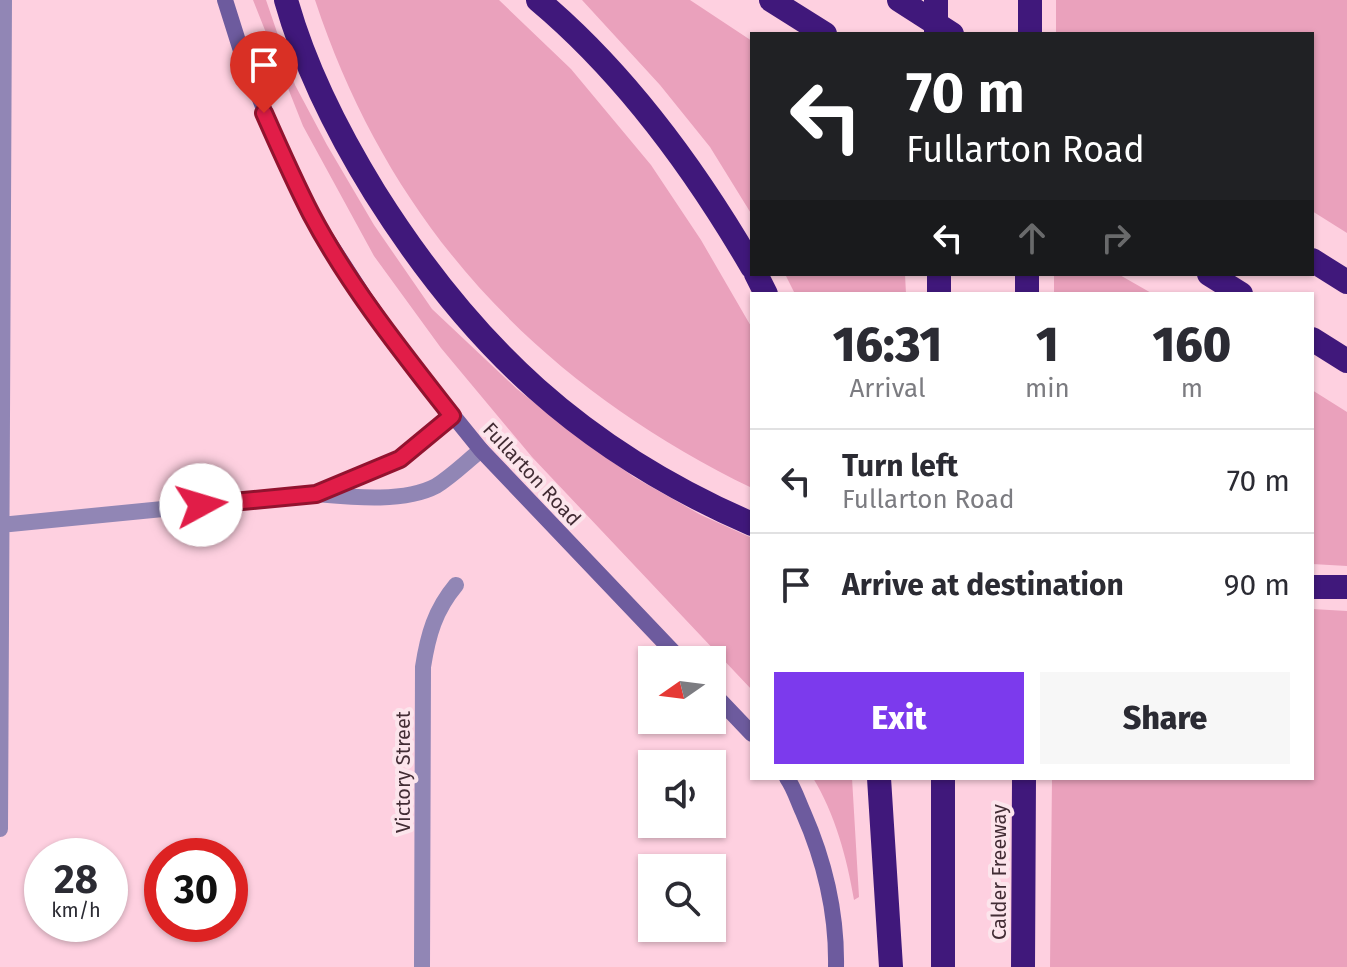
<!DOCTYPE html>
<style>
body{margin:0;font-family:"Fira Sans",sans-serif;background:#f7f7f7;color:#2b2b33;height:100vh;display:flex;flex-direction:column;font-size:30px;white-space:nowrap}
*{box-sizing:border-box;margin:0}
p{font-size:26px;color:#7c7c81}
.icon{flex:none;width:44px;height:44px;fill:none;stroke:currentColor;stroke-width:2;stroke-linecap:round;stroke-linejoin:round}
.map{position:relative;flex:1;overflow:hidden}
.drawer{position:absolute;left:750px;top:292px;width:564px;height:488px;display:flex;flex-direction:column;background:#fff;border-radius:0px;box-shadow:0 2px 6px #0004}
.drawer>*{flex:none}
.hud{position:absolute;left:750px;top:32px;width:564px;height:244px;border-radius:0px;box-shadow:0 2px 6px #0004;background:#202124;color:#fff;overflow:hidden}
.needle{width:52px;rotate:256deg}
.tools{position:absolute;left:638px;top:646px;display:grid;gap:16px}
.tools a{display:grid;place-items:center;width:88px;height:88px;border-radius:0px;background:#fff;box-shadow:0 2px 6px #0004;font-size:40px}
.speed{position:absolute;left:24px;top:838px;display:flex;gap:16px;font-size:40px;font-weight:700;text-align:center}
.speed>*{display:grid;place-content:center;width:104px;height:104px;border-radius:50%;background:#fff;box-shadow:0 2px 6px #0004;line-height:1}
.speed small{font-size:20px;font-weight:400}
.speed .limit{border:12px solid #d22;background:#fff;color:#111}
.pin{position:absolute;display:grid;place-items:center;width:68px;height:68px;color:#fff;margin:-82px -34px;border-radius:50% 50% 50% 0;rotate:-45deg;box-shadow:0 0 8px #0007}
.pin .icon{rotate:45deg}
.me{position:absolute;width:88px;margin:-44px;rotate:84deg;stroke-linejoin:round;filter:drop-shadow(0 0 6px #0008)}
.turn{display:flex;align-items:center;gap:28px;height:168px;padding:0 24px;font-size:36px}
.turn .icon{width:104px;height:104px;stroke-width:2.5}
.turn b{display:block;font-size:56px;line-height:68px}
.lanes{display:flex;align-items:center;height:76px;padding:0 24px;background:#0003;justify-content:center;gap:40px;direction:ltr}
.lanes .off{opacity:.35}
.eta{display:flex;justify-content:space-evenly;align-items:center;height:136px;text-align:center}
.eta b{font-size:48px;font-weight:800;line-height:56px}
.cta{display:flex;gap:16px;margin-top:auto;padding:16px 24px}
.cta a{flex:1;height:92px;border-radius:0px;background:#7c3aed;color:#fff;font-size:32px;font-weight:800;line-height:92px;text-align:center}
.cta a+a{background:#f7f7f7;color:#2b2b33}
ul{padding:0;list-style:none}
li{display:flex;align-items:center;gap:24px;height:104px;padding:0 24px;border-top:2px solid #e1e1e2}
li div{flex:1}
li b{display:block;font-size:30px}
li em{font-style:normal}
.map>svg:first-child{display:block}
.green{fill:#eaa1bc}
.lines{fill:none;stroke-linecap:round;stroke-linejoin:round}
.street{stroke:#9186b5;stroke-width:16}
.secondary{stroke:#6d5b9e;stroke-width:16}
.highway{stroke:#40187b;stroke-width:24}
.highway-bridge{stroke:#40187b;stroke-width:24}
.route-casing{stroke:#92132f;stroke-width:20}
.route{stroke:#e11d48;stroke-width:14}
.labels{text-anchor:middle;stroke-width:8;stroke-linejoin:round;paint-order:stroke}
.street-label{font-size:20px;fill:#422c34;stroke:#fce5ec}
</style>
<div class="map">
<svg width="1347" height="967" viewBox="0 0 1347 967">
<rect width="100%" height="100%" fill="#fed0e0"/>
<!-- green -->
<path class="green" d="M253,0H266L295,85L327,145L374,225L432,309L517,389L587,444L634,477L701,515L752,538V690L532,457L441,348L374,256L303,126Z
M315,0H499L571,69L651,165L701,240L752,328V488C539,384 390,227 315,0Z
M582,0H690L752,41V215L710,147L660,85Z
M1056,0H1347V233L1312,211V34H1056Z
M785,274H905L906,294H795Z
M1054,274H1118L1153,294H1054Z
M1312,390L1347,412V566L1312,564Z
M1312,609L1347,611V967H1050L1052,778H1312Z
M813,778H852L859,897L854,900C847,858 835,814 813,778Z"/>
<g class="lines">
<!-- street -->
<path class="street" d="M321,492L400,459L452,416
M0,525L316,494C350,497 404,503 436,486C452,476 466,462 481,450
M0,829L4,0
M422,967L423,667C428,635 435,610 456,585"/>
<!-- secondary -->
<path class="secondary" d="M225,0L243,57L287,166L312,216L365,298L405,356L481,450L681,660
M712,692L752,734
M787,778C794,788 798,801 803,812C825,862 837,913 836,967"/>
<!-- highway -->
<path class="highway" d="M286,0C305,68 338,133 375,193C472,347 583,451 752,524
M538,0C625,73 695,169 752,267
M771,0L825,34
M899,0L952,34
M1030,34V0
M1312,260L1347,282
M756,274L766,294
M939,274V294
M1209,274L1241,294
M1027,294V274
M1312,339L1347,361
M1312,587H1347
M879,778L891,967
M943,967V778
M1023,967L1024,778"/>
<!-- highway-bridge -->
<path class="highway-bridge" d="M936,0V34"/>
</g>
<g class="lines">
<!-- route casing -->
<g class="route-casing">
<path id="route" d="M201,505L316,494L400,459L452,416C402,352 349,286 311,214C294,181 279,147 264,113"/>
</g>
<!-- route -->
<use href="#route" class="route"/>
</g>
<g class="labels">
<!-- street labels -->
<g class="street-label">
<text transform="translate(532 474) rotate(47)" y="7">Fullarton Road</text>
<text transform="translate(403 772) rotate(-90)" y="7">Victory Street</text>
<text transform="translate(999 872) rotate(-90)" y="7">Calder Freeway</text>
</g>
</g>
</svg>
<div class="tools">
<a><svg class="needle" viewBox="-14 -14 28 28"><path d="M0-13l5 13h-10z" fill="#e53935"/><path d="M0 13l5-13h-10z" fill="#7c7c81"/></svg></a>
<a><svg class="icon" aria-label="sound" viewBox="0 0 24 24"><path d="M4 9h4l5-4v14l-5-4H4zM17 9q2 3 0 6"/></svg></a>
<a><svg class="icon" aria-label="search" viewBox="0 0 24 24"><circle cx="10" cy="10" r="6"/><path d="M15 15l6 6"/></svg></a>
</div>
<div class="speed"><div>28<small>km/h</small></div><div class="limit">30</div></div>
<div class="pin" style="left:264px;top:113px;background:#d93025"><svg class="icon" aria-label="arrive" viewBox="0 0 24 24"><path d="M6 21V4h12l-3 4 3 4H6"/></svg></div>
<svg class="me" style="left:201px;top:505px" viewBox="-20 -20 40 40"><circle r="19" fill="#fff"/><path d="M0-13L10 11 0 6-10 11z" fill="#e11d48"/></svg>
<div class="hud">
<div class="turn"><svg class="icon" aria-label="left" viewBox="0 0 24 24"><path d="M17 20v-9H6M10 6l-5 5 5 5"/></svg><div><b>70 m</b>Fullarton Road</div></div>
<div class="lanes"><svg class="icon" aria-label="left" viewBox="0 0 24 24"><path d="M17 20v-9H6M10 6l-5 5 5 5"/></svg><svg class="icon off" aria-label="ahead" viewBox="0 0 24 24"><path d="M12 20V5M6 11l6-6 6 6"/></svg><svg class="icon off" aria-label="right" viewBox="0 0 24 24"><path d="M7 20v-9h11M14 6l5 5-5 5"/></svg></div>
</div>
<section class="drawer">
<div class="eta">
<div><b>16:31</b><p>Arrival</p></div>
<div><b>1</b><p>min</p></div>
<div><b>160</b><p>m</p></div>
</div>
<ul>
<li><svg class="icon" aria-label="left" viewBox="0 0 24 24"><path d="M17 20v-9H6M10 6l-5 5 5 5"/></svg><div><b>Turn left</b><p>Fullarton Road</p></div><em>70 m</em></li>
<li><svg class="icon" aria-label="arrive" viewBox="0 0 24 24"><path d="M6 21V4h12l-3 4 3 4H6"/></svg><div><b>Arrive at destination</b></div><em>90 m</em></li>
</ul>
<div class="cta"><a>Exit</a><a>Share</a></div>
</section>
</div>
